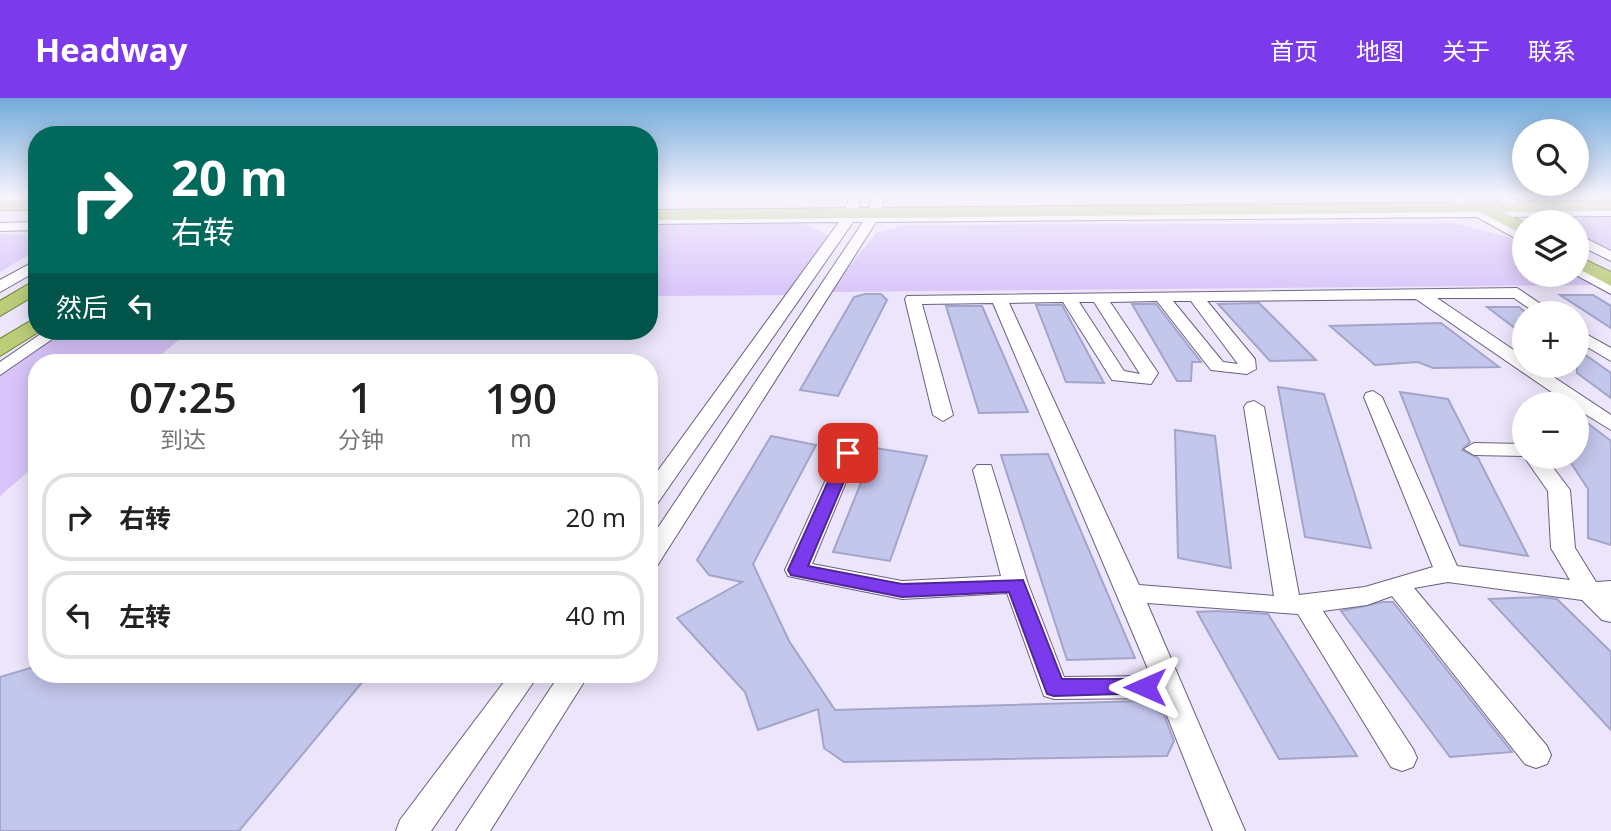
<!DOCTYPE html>
<html lang="zh">
<meta charset="utf-8">
<style>
body{margin:0;font-family:"Open Sans","Noto Sans SC",sans-serif;background:#f6f6f6;color:#222;height:100vh;display:flex;flex-direction:column;font-size:26px;white-space:nowrap}
*{box-sizing:border-box;margin:0}
p{font-size:23px;color:#767676}
.icon{flex:none;width:38px;height:38px;fill:none;stroke:currentColor;stroke-width:2;stroke-linecap:round;stroke-linejoin:round}
.map{position:relative;flex:1;overflow:hidden}
.side{position:absolute;left:28px;top:256px;width:630px;height:329px;display:flex;flex-direction:column;background:#fff;border-radius:28px;box-shadow:0 4px 18px #0003}
.side>*{flex:none}
.banner{position:absolute;left:28px;top:28px;width:630px;height:214px;border-radius:28px;box-shadow:0 4px 18px #0003;background:#00695c;color:#fff;overflow:hidden}
.tools{position:absolute;left:1512px;top:21px;display:grid;gap:14px}
.tools a{display:grid;place-items:center;width:77px;height:77px;border-radius:50%;background:#fff;box-shadow:0 4px 18px #0003;font-size:35px}
.pin{position:absolute;display:grid;place-items:center;width:60px;height:60px;color:#fff;margin:-30px;border-radius:14px;box-shadow:0 4px 10px #0006}
.me{position:absolute;width:77px;margin:-38px;rotate:270deg;stroke-linejoin:round;filter:drop-shadow(0 0 5px #0008)}
.turn{display:flex;align-items:center;gap:24px;height:147px;padding:0 28px;font-size:32px}
.turn .icon{width:91px;height:91px;stroke-width:2.5}
.turn b{display:block;font-size:49px;line-height:60px}
.then{display:flex;align-items:center;height:66px;padding:0 28px;background:#0003;gap:14px;font-size:26px}
.eta{display:flex;justify-content:space-evenly;align-items:center;height:119px;text-align:center}
.eta b{font-size:42px;font-weight:600;line-height:49px}
ul{padding:0;list-style:none}
li{display:flex;align-items:center;gap:21px;height:88px;margin:0 14px 10px;padding:0 14px;border:4px solid #e0e0e0;border-radius:28px}
li div{flex:1}
li b{display:block;font-size:26px}
li em{font-style:normal}
header{display:flex;align-items:center;gap:42px;box-sizing:border-box;height:98px;padding:0 35px;background:#7c3aed;color:#fff}
header strong{font-size:33px}
nav{display:flex;gap:38px;margin-inline-start:auto;font-size:24px}
.map>svg:first-child{display:block}
.green{fill:#d8c4fa}
.building{fill:#c4c7ec;stroke:#a2a5c9;stroke-width:2}
.lines{fill:none;stroke-linecap:round;stroke-linejoin:round}
.minor-casing{stroke:#6b5f7f;stroke-width:2}
.major-casing{stroke:#6d7e28;stroke-width:2}
.minor{fill:#fff;fill-rule:evenodd}
.major{fill:#bbcd79;fill-rule:evenodd}
.route{fill:#7c3aed;stroke:#51269a;stroke-width:2}
</style>
<header>
<strong>Headway</strong>
<nav><a>首页</a><a>地图</a><a>关于</a><a>联系</a></nav>
</header>
<div class="map">
<svg width="1611" height="733" viewBox="0 0 1611 733">
<rect width="100%" height="100%" fill="#ede5fb"/>
<!-- green -->
<path class="green" d="M1583,118H1611V152L1577,135L1575,124Z
M797,121L829,138L787,197L649,198V124Z
M1454,125L1508,139L1524,148V177H1576L1594,187L829,194L876,135L905,127Z
M0,136L37,137V152L0,174Z
M60,233H189L153,264H37V366L0,398V277Z"/>
<!-- building -->
<path class="building" d="M865,196H881L887,202L838,298L800,292L854,199Z
M1560,197H1593L1611,208V230Z
M1259,205L1316,262L1270,263L1218,206Z
M1132,206H1156L1201,264H1192L1191,283H1177Z
M1036,207H1062L1104,285L1066,284Z
M946,208H982L1028,314L979,315Z
M1487,209H1519L1524,213V237Z
M1441,225L1499,269L1433,270L1418,264L1375,267L1330,228Z
M1577,251L1611,275V300L1577,275Z
M1278,289L1324,296L1371,450L1305,439Z
M1400,294L1448,301L1470,344L1462,352L1478,360L1528,458L1460,447Z
M1577,317L1611,343V447L1588,440V391L1567,359H1577Z
M1175,332L1215,338L1231,470L1178,460Z
M771,338L816,347L753,466L789,543L835,612L1142,603L1164,617L1174,643L1167,658L844,664L824,650L818,611L758,632L745,594L677,520L742,484L709,477L697,462Z
M875,350L927,358L890,463L833,454Z
M1048,356L1135,560L1067,562L1001,357Z
M1540,499L1557,501L1611,554V632L1489,501Z
M1383,504H1393L1512,654L1450,659L1341,513Z
M1217,513L1268,516L1357,658L1279,661L1197,514Z
M37,568V576H369L239,733H0V579Z"/>
<g class="lines">
<!-- minor casing -->
<g class="minor-casing">
<path id="minor" d="M0,97H37V104L0,105Z
M850,97H862L857,116H867L873,97H885L880,116L1464,111L1443,97H1458L1482,111H1513L1491,97H1506L1532,111L1611,110V118L1496,119L1524,135V145L1477,119L876,124L657,468L649,470V443L863,124H853L657,406L649,408V385L839,124L649,126V118L844,116Z
M37,124V132L0,133V125Z
M1577,136L1611,153V163L1577,146Z
M37,162V173L0,194V182Z
M1577,167L1611,185V196L1576,177Z
M1517,190L1554,215H1536L1514,200H1437L1524,259V268H1537L1611,317V332L1577,311V306H1569L1416,201L1207,203L1255,261L1256,271L1247,276L1211,272L1157,203L1110,204L1158,275L1151,286L1112,282L1063,204L1009,205L1139,487L1274,498L1244,309L1247,305L1254,303L1264,309L1299,497L1365,489L1433,469L1364,299L1366,295L1373,293L1382,299L1457,468L1570,482L1551,450L1548,393L1527,363L1524,359V358L1474,357L1464,351L1474,345L1524,346V359H1545L1570,392L1575,450L1596,484L1611,483V524L1602,522L1582,502L1448,484L1414,490L1547,648L1551,657L1547,666L1536,670L1525,666L1392,498L1367,507L1323,513L1413,651L1417,660L1413,669L1402,673L1391,669L1298,516L1147,505L1245,733H1213L1160,600L1054,601L1044,598L1007,495L902,501L797,480L788,478L785,472L838,355L848,349L858,355L812,466L902,483L1001,478L973,372L977,367H991L1028,486L1064,579L1151,578L993,205L922,206L953,317L943,323L933,317L905,201L907,198ZM1173,203H1191L1238,266L1223,264ZM1079,204H1094L1140,276L1124,273Z
M1577,231L1611,250V263L1577,243Z
M45,233H64L0,277V264Z
M510,576H539L431,733H396L400,722Z
M560,576H589L490,733H456Z"/>
</g>
<!-- major casing -->
<g class="major-casing">
<path id="major" d="M0,102H37V112H0Z
M1611,103V113L1504,114L1524,125V137L1480,114L649,122V112Z
M1577,158L1611,174V188L1577,170Z
M37,181V196L0,218V203Z
M37,219V233H40L0,258V241Z"/>
</g>
<!-- minor -->
<use href="#minor" class="minor"/>
<!-- major -->
<use href="#major" class="major"/>
</g>
<!-- sky -->
<linearGradient id="sky" x2="0" y2="1"><stop stop-color="#71aadb"/><stop offset="0.49" stop-color="#f7f3fd"/><stop offset="1" stop-color="#f7f3fd" stop-opacity="0"/></linearGradient>
<rect width="1611" height="199" fill="url(#sky)"/>
<!-- route -->
<path class="route" d="M848,351L856,355L808,468L902,486L1023,482L1062,581H1145L1152,583L1155,589L1152,595L1054,598L1047,596L1009,494L902,499L791,477L788,472L841,355Z"/>
</svg>
<div class="tools">
<a><svg class="icon" aria-label="search" viewBox="0 0 24 24"><circle cx="10" cy="10" r="6"/><path d="M15 15l6 6"/></svg></a>
<a><svg class="icon" aria-label="layers" viewBox="0 0 24 24"><path d="M12 4l9 5-9 5-9-5zM3 14l9 5 9-5"/></svg></a>
<a>+</a>
<a>−</a>
</div>
<div class="pin" style="left:848px;top:355px;background:#d93025"><svg class="icon" aria-label="arrive" viewBox="0 0 24 24"><path d="M6 21V4h12l-3 4 3 4H6"/></svg></div>
<svg class="me" style="left:1145px;top:589px" viewBox="-20 -20 40 40"><path d="M0-17L14 15 0 8-14 15z" fill="#7c3aed" stroke="#fff" stroke-width="4"/></svg>
<div class="banner">
<div class="turn"><svg class="icon" aria-label="right" viewBox="0 0 24 24"><path d="M7 20v-9h11M14 6l5 5-5 5"/></svg><div><b>20 m</b>右转</div></div>
<div class="then">然后<svg class="icon" aria-label="left" viewBox="0 0 24 24"><path d="M17 20v-9H6M10 6l-5 5 5 5"/></svg></div>
</div>
<section class="side">
<div class="eta">
<div><b>07:25</b><p>到达</p></div>
<div><b>1</b><p>分钟</p></div>
<div><b>190</b><p>m</p></div>
</div>
<ul>
<li><svg class="icon" aria-label="right" viewBox="0 0 24 24"><path d="M7 20v-9h11M14 6l5 5-5 5"/></svg><div><b>右转</b></div><em>20 m</em></li>
<li><svg class="icon" aria-label="left" viewBox="0 0 24 24"><path d="M17 20v-9H6M10 6l-5 5 5 5"/></svg><div><b>左转</b></div><em>40 m</em></li>
</ul>
</section>
</div>
